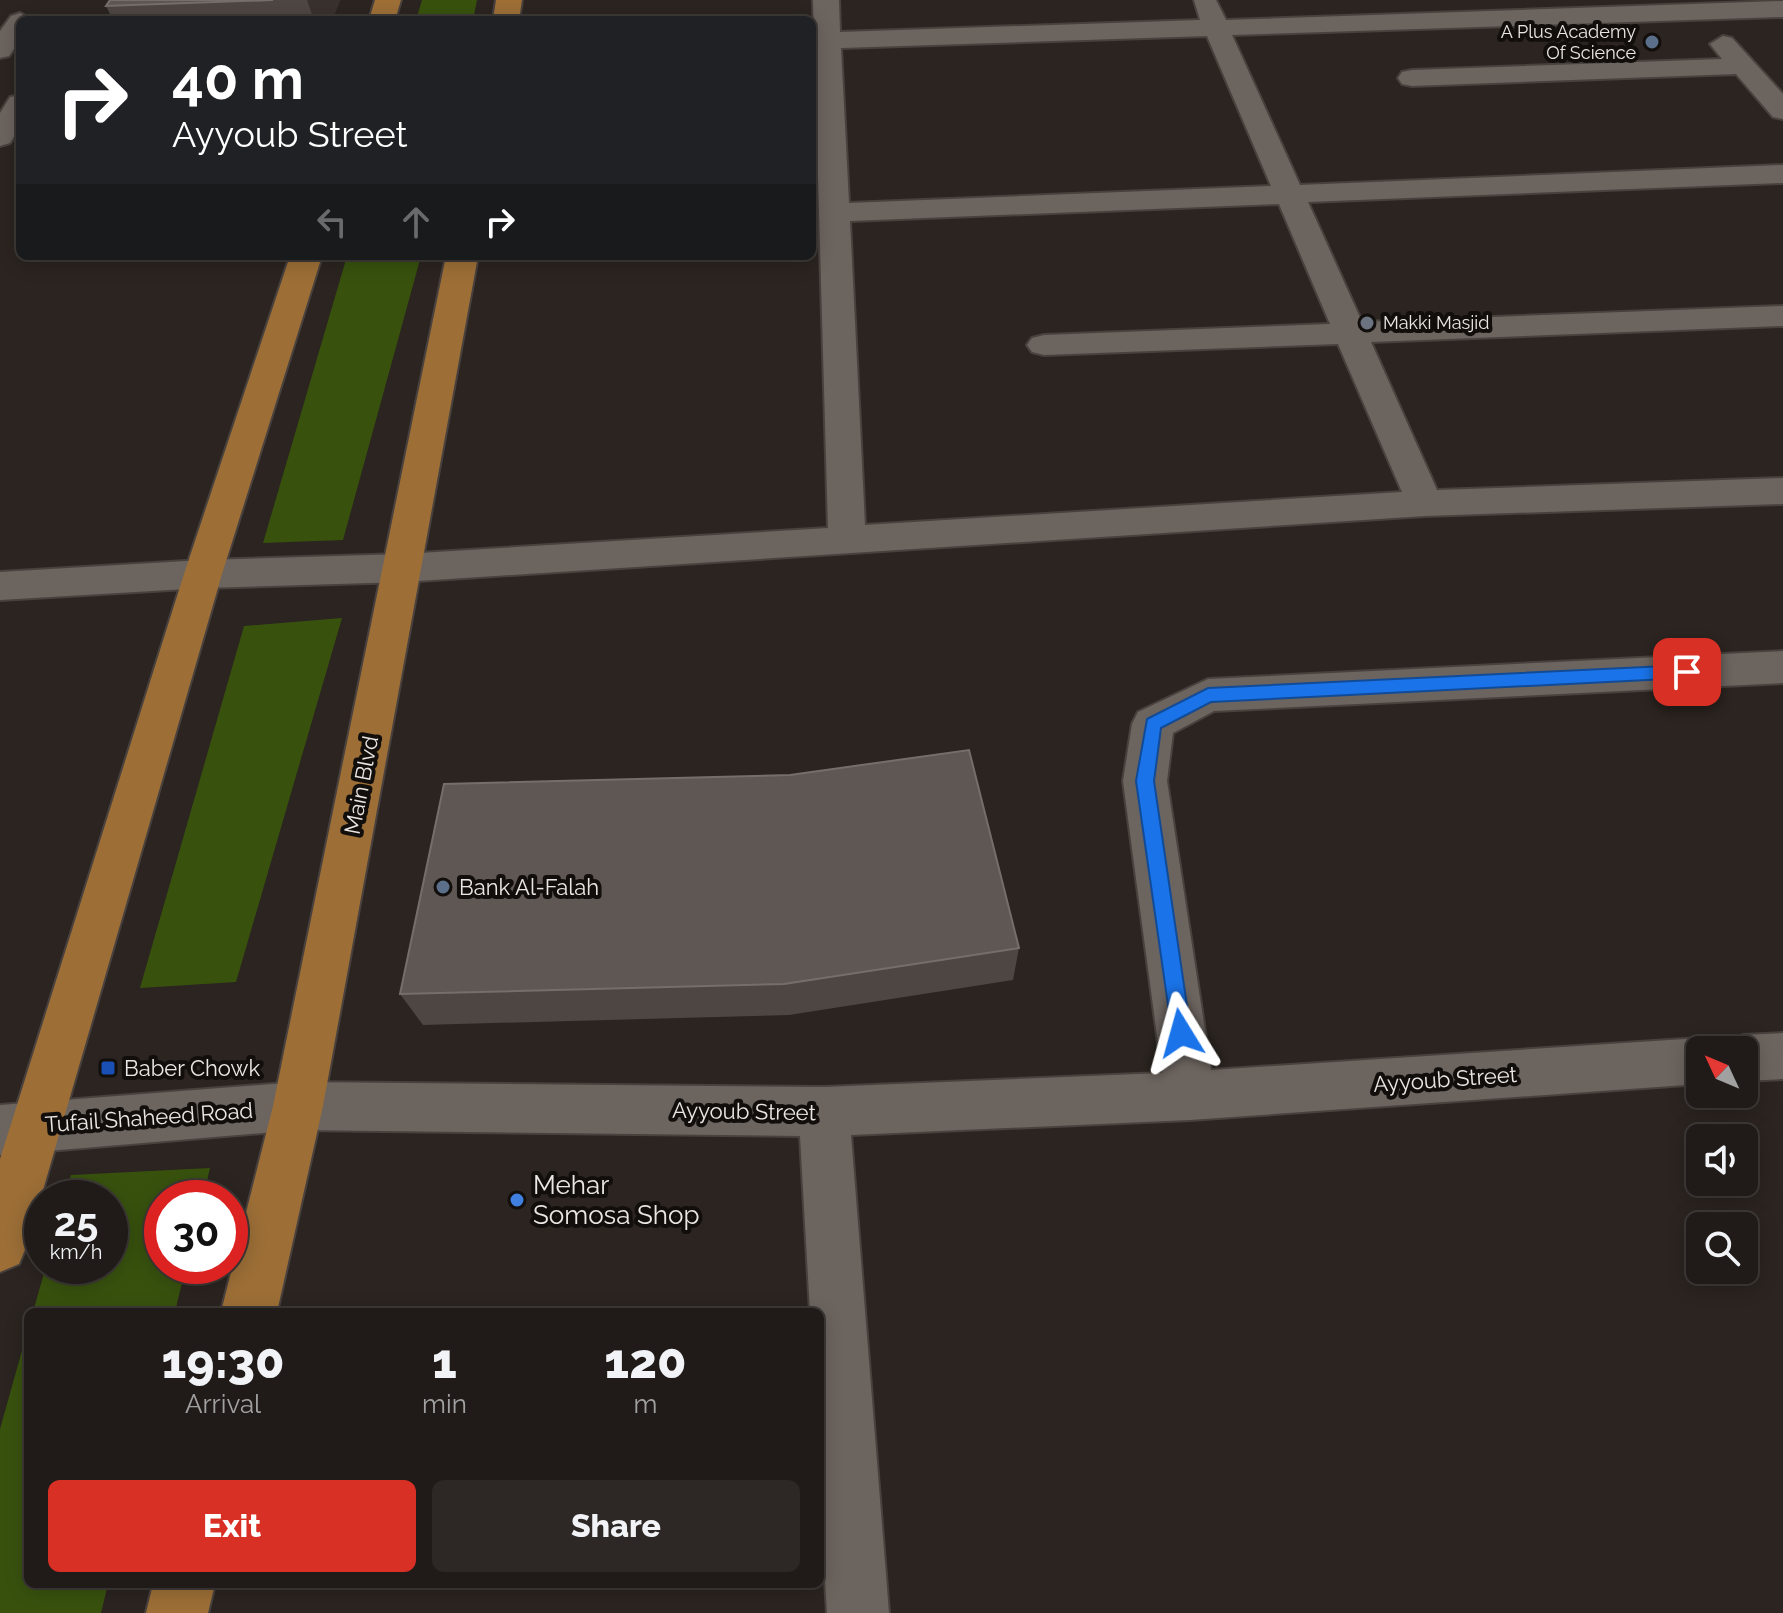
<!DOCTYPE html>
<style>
body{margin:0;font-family:Raleway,sans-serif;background:#2d2825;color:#f1f3f6;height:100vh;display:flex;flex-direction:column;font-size:30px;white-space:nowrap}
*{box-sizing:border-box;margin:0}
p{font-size:26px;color:#a2a1a2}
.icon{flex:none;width:44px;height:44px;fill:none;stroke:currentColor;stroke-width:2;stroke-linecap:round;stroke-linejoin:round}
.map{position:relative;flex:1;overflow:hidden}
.panel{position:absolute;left:24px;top:1308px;width:800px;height:280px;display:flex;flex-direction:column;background:#201b18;border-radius:12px;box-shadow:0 4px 20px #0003,0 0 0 2px #3d3937}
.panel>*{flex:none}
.hud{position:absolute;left:16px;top:16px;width:800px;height:244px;border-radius:12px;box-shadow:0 4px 20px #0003,0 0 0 2px #3d3937;background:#202124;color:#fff;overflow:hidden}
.needle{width:52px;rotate:314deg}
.buttons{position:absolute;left:1686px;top:1036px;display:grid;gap:16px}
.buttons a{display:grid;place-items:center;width:72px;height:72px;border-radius:12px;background:#201b18;box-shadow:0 4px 20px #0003,0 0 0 2px #3d3937;font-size:40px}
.speed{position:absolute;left:24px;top:1180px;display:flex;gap:16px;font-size:40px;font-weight:700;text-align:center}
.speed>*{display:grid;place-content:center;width:104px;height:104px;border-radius:50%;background:#201b18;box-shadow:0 4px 20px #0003,0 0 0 2px #3d3937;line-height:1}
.speed small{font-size:20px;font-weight:400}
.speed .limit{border:12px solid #d22;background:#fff;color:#111}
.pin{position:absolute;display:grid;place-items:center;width:68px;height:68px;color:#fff;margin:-34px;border-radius:16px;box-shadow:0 4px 12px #0006}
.me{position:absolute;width:88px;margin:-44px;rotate:352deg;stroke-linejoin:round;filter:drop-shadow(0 0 6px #0008)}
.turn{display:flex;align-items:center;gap:28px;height:168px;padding:0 24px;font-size:36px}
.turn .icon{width:104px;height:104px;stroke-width:2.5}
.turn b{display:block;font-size:56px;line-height:68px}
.lanes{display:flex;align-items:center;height:76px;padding:0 24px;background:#0003;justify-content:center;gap:40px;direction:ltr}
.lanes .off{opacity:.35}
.eta{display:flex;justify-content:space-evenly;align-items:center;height:136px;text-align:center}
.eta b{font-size:48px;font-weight:800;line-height:56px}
.button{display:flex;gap:16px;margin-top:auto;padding:16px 24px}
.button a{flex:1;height:92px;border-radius:12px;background:#d93025;color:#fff;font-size:32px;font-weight:800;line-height:92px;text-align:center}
.button a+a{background:#2d2825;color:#f1f3f6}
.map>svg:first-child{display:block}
.green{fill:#38520e}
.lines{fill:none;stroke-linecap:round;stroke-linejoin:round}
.minor-casing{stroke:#48413e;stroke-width:4}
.major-casing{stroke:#48413e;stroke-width:4}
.minor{fill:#6c645f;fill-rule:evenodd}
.major{fill:#9d6f37;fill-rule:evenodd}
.wall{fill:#4e4642}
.shaded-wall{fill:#39312d}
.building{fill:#5f5753;stroke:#756e6a;stroke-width:2}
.route{fill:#1a73e8;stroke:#114b97;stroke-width:2}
.service-dot{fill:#5c6f8a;stroke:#110e0c;stroke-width:3}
.worship-dot{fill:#6b7280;stroke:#110e0c;stroke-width:3}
.transit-dot{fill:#1a4fb4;stroke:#110e0c;stroke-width:3}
.shop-dot{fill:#3f7fe0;stroke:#110e0c;stroke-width:3}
.labels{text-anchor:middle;stroke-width:8;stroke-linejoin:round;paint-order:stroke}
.far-poi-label{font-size:18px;fill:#ebe6e3;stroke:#110e0c;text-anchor:end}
.street-label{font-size:22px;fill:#ebe6e3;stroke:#110e0c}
.poi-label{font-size:22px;fill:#ebe6e3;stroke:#110e0c;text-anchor:start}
.near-poi-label{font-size:26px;fill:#ebe6e3;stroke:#110e0c;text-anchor:start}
</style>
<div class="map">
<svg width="1783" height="1613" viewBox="0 0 1783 1613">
<rect width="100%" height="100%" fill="#2b2420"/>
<!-- green -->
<path class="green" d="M422,0H477L473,20H416Z
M347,256H421L343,540L263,543Z
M342,618L236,982L140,988L244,626Z
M210,1168L203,1198H162V1266H186L175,1312H33L46,1266H110V1198H65L71,1175Z
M28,1329V1584H108L101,1613H0V1429Z"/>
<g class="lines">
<!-- minor casing -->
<g class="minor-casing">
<path id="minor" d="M813,0H839L840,32L1200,20L1194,0H1216L1226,20L1783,1V17L1232,35L1300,185L1783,165V183L1308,202L1362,322L1783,306V326L1371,342L1437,490L1783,478V504L1425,516L403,582L203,588L0,600V572L203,560L403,554L828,528ZM1207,36L1271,186L849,203L841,48ZM1279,204L1330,324L1044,335L1032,338L1027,345L1032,352L1044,355L1338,344L1402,492L865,525L850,221Z
M20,13L32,20H20V40L9,56L0,58V31L11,16Z
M1723,36L1732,38L1783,94V119L1773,117L1736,74L1412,86L1402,84L1398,78L1402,72L1412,70L1722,59L1710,44Z
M20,95V127L10,143L0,146V113L10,97Z
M1783,651V683L1214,711L1173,733L1167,781L1211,1070L1700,1038L1718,1044L1720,1050H1700V1084L1190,1120L851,1135L889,1613H827L820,1496V1312H810L800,1136L298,1130L0,1155V1105L298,1082L824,1087L1162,1073L1123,781L1132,724L1138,712L1208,679Z
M1783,1033V1079L1744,1081V1050H1723L1726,1041L1744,1035Z"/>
</g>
<!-- major casing -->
<g class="major-casing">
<path id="major" d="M375,0H401L395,20H369Z
M496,0H522L519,20H493Z
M290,256H322L222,574L27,1245L19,1264L0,1272V1159L184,574Z
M446,256H478L323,1106L277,1312H221L273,1106Z
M153,1584H215L208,1613H146Z"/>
</g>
<!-- minor -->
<use href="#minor" class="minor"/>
<!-- major -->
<use href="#major" class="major"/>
</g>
<!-- wall -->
<path class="wall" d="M110,0H340L332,20H113L106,6Z
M1019,948L1013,980L789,1015L423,1025L400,994Z"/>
<!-- shaded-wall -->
<path class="shaded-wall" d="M307,0H340L332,20H314Z"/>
<!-- building -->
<path class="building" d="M110,0H273L106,6Z
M969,750L1019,948L784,984L400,994L444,784L790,775Z"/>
<!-- route -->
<path class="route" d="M1687,665L1696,672L1687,678L1211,702L1161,728L1154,781L1191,1033L1188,1040L1181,1043L1173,1040L1136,781L1147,719L1208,688Z"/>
<!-- markers -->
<g class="service-dot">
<circle cx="1652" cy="42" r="8"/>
<circle cx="443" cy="887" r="8"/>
</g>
<circle class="worship-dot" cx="1367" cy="323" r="8"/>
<rect class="transit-dot" x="100" y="1060" width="16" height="16" rx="4"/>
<circle class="shop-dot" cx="517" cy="1200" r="8"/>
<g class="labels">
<!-- far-poi labels -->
<g class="far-poi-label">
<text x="1636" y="38">A Plus Academy<tspan x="1636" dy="21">Of Science</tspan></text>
<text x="1383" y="329" text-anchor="start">Makki Masjid</text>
</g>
<!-- street labels -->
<g class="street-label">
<text transform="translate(361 785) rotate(-79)" y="8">Main Blvd</text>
<text transform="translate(1445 1079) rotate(-4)" y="8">Ayyoub Street</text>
<text transform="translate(744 1111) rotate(1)" y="8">Ayyoub Street</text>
<text transform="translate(149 1117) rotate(-4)" y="8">Tufail Shaheed Road</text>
</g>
<!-- poi labels -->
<g class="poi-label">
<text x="459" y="895">Bank Al-Falah</text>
<text x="124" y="1076">Baber Chowk</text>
</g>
<!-- near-poi labels -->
<g class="near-poi-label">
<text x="533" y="1194">Mehar<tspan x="533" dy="30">Somosa Shop</tspan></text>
</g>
</g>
</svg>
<div class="buttons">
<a><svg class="needle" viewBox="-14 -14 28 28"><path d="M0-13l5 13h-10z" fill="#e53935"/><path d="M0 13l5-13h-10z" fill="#a2a1a2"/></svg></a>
<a><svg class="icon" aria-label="sound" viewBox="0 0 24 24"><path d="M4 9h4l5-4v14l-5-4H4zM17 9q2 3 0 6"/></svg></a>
<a><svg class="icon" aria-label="search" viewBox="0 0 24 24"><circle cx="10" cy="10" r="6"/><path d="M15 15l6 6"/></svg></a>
</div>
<div class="speed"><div>25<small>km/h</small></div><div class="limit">30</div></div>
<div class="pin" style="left:1687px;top:672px;background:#d93025"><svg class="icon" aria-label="arrive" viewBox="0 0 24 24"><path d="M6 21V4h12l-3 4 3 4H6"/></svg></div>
<svg class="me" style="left:1181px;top:1033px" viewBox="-20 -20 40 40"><path d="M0-17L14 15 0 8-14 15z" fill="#1a73e8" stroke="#fff" stroke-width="4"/></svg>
<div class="hud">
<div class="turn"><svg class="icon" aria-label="right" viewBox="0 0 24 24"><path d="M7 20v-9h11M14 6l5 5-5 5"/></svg><div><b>40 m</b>Ayyoub Street</div></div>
<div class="lanes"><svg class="icon off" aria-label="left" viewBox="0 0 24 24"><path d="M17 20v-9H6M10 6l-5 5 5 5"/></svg><svg class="icon off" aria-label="ahead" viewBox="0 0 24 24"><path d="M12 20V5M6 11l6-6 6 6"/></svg><svg class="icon" aria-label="right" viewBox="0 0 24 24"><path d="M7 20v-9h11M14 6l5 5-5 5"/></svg></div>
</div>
<section class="panel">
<div class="eta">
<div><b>19:30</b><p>Arrival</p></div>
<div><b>1</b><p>min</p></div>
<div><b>120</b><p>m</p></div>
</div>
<div class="button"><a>Exit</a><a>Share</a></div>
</section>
</div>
